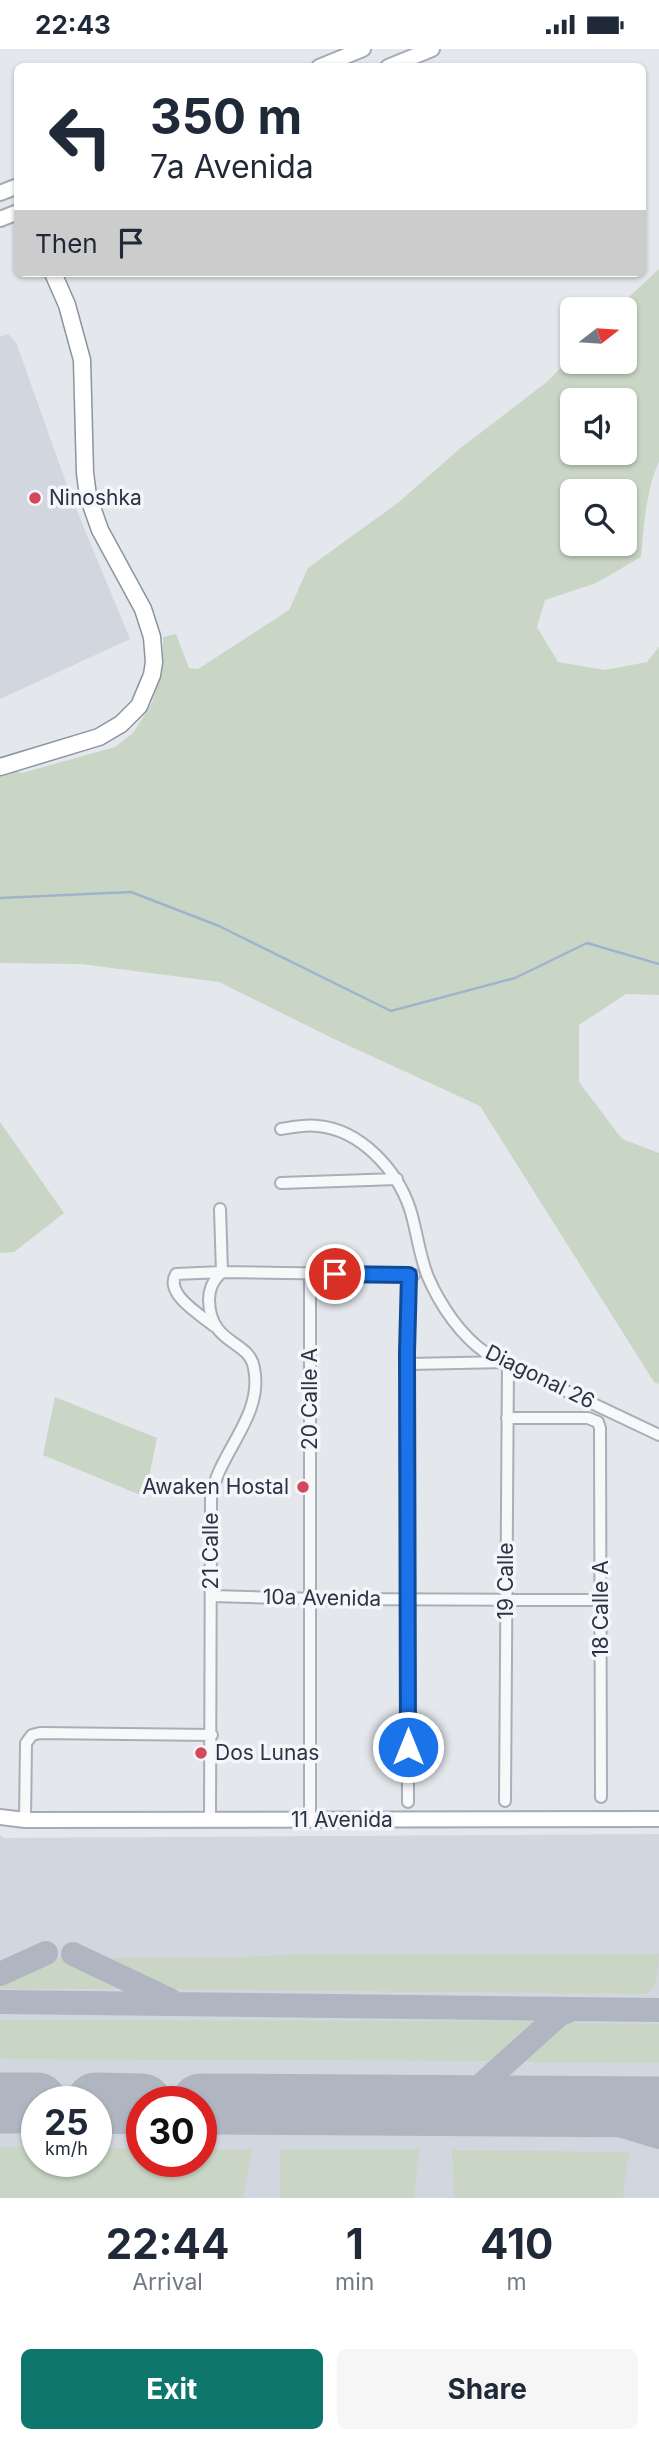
<!DOCTYPE html>
<style>
body{margin:0;font-family:Inter,sans-serif;background:#f6f6f7;color:#1f2937;height:100vh;display:flex;flex-direction:column;font-size:26px;white-space:nowrap}
*{box-sizing:border-box;margin:0}
p{font-size:23px;color:#747a83}
.icon{flex:none;width:38px;height:38px;fill:none;stroke:currentColor;stroke-width:2;stroke-linecap:round;stroke-linejoin:round}
.map{position:relative;height:2149px;overflow:hidden}
.panel{display:flex;flex-direction:column;background:#fff;flex:1}
.panel>*{flex:none}
.hud{position:absolute;left:14px;top:14px;width:632px;height:214px;border-radius:10px;box-shadow:0 2px 5px #0004;background:#fff;color:#1f2937;overflow:hidden}
.needle{width:46px;rotate:73deg}
.tools{position:absolute;left:560px;top:248px;display:grid;gap:14px}
.tools a{display:grid;place-items:center;width:77px;height:77px;border-radius:10px;background:#fff;box-shadow:0 2px 5px #0004;font-size:35px}
.speed{position:absolute;left:21px;top:2037px;display:flex;gap:14px;font-size:35px;font-weight:700;text-align:center}
.speed>*{display:grid;place-content:center;width:91px;height:91px;border-radius:50%;background:#fff;box-shadow:0 2px 5px #0004;line-height:1}
.speed small{font-size:18px;font-weight:400}
.speed .limit{border:10px solid #d22;background:#fff;color:#111}
.pin{position:absolute;display:grid;place-items:center;width:60px;height:60px;color:#fff;margin:-30px;border:4px solid #fff;border-radius:50%;box-shadow:0 2px 7px #0007}
.me{position:absolute;width:77px;margin:-38px;rotate:0deg;stroke-linejoin:round;filter:drop-shadow(0 0 5px #0008)}
.turn{display:flex;align-items:center;gap:24px;height:147px;padding:0 21px;font-size:32px}
.turn .icon{width:91px;height:91px;stroke-width:2.5}
.turn b{display:block;font-size:49px;line-height:60px}
.then{display:flex;align-items:center;height:66px;padding:0 21px;background:#0003;gap:14px;font-size:26px}
.eta{display:flex;justify-content:space-evenly;align-items:center;height:119px;text-align:center}
.eta b{font-size:42px;font-weight:700;line-height:49px}
.action{display:flex;gap:14px;margin-top:auto;padding:14px 21px}
.action a{flex:1;height:80px;border-radius:10px;background:#0f766e;color:#fff;font-size:28px;font-weight:700;line-height:80px;text-align:center}
.action a+a{background:#f6f6f7;color:#1f2937}
.status{display:flex;justify-content:space-between;align-items:center;height:49px;padding:0 35px;background:#fff;direction:ltr}
.status svg{height:19px;fill:currentColor}
.map>svg:first-child{display:block}
.built{fill:#d2d6de;fill-rule:evenodd}
.green{fill:#c9d6c5;fill-rule:evenodd}
.lines{fill:none;stroke-linecap:round;stroke-linejoin:round}
.stream{stroke:#9fb4cc;stroke-width:2.5}
.taxiway{stroke:#b0b6c1;stroke-width:24}
.runway{stroke:#b0b6c1;stroke-width:61}
.minor-casing{stroke:#a9aeb7;stroke-width:14}
.major-casing{stroke:#a3abb8;stroke-width:18}
.highway-casing{stroke:#8b94a3;stroke-width:19}
.minor{stroke:#f7f8fa;stroke-width:10}
.major{stroke:#fff;stroke-width:14}
.highway{stroke:#fff;stroke-width:16}
.route-casing{stroke:#114b97;stroke-width:18}
.route{stroke:#1a73e8;stroke-width:12}
.poi-dot{fill:#d1495b;stroke:#f4f6f9;stroke-width:2.5}
.labels{text-anchor:middle;stroke-width:7;stroke-linejoin:round;paint-order:stroke}
.poi-label{font-size:21px;fill:#2b3445;stroke:#f4f6f9;text-anchor:start}
.street-label{font-size:21px;fill:#2b3445;stroke:#f4f6f9}
</style>
<div class="status"><b>22:43</b><svg viewBox="0 0 49 12"><path d="M0 12V9h3v3zM5 12V6h3v6zM10 12V3h3v9zM15 12V0h3v12zM26 1h20v11H26zM47 4h2v5h-2z"/></svg></div>
<div class="map">
<svg width="659" height="2149" viewBox="0 0 659 2149">
<rect width="100%" height="100%" fill="#e4e7ec"/>
<!-- built -->
<path class="built" d="M8,285L16,293L70,445L130,590L0,650V288Z
M659,1785V2149H0V1786L5,1789ZM37,2053H96V2112H37ZM142,2053H201V2112H142Z"/>
<!-- green -->
<path class="green" d="M659,220V412C646,443 644,475 641,508L596,534L545,551L537,578L558,613L605,621L647,613L659,598V946L626,945L579,976V1033L622,1090L659,1104V1335L654,1333L480,1057L332,989L219,933L81,915L0,914V725L16,722L22,724L115,698L133,684L152,654L163,618V588L176,585L189,619L198,620L289,561L308,519L399,453L458,401L548,332L572,307V313H625V261H615ZM572,352H625V404H572ZM572,443H625V495H572Z
M0,1073L64,1164L14,1203L0,1204Z
M55,1348L157,1389L145,1448L43,1406Z
M301,1905H659C658,1920 659,1940 646,1945L167,1940L96,1909H226Z
M59,1909L126,1934L128,1936V1940H0V1932Z
M0,1971L538,1972L496,2012L0,2010Z
M562,1974L659,1975V2014L527,2013L525,2010Z
M0,2098L37,2099V2112H96V2099L142,2100V2112H201V2100L252,2101L243,2149H0Z
M280,2100H419L414,2149H280Z
M452,2101L629,2103L623,2149H454Z"/>
<g class="lines">
<!-- stream -->
<path class="stream" d="M0,849L131,843L219,877L391,962L515,929L587,894L659,915"/>
<!-- taxiway -->
<path class="taxiway" d="M73,1905L170,1951
M0,1925L46,1904
M0,1953L659,1961
M493,2027L489,2041L498,2057
M458,2057L551,1973L560,1965L571,1961
M556,2057L659,2088"/>
<!-- runway -->
<path class="runway" d="M0,2054H37
M96,2054L142,2055
M201,2055L659,2058"/>
<!-- minor casing -->
<g class="minor-casing">
<path id="minor" d="M281,1080C293,1078 306,1075 318,1077C361,1081 397,1121 410,1160C417,1182 419,1206 428,1228C440,1256 461,1287 486,1304L659,1386
M281,1134L397,1130
M220,1160L222,1223
M310,1224V1771
M214,1277C201,1266 164,1245 176,1225L222,1223L414,1226
M408,1315L508,1313L505,1752
M507,1369H588L598,1373L600,1379L601,1748
M212,1547L317,1550L601,1551
M408,1753L407,1303L409,1226
M25,1771L26,1694L32,1686L40,1684L212,1686
M210,1771L211,1449C218,1403 264,1368 254,1319C249,1290 210,1297 209,1251C209,1239 213,1231 222,1223"/>
</g>
<!-- major casing -->
<g class="major-casing">
<path id="major" d="M319,18L363,0
M388,18L432,0
M0,144L18,137
M0,170L18,163
M0,1768L25,1771L659,1770"/>
</g>
<!-- highway casing -->
<g class="highway-casing">
<path id="highway" d="M0,718L99,688L121,675L139,657L152,626L154,613L152,588L143,560L100,481L88,447L85,424L82,311L67,256L53,224"/>
</g>
<!-- minor -->
<use href="#minor" class="minor"/>
<!-- major -->
<use href="#major" class="major"/>
<!-- highway -->
<use href="#highway" class="highway"/>
</g>
<g class="lines">
<!-- route casing -->
<g class="route-casing">
<path id="route" d="M335,1225L409,1226L407,1303L408,1698"/>
</g>
<!-- route -->
<use href="#route" class="route"/>
</g>
<!-- markers -->
<g class="poi-dot">
<circle cx="35" cy="449" r="7"/>
<circle cx="303" cy="1438" r="7"/>
<circle cx="201" cy="1704" r="7"/>
</g>
<g class="labels">
<!-- poi labels -->
<g class="poi-label">
<text x="49" y="456">Ninoshka</text>
<text x="289" y="1445" text-anchor="end">Awaken Hostal</text>
<text x="215" y="1711">Dos Lunas</text>
</g>
<!-- street labels -->
<g class="street-label">
<text transform="translate(540 1328) rotate(26)" y="7">Diagonal 26</text>
<text transform="translate(310 1350) rotate(-90)" y="7">20 Calle A</text>
<text transform="translate(211 1502) rotate(-90)" y="7">21 Calle</text>
<text transform="translate(506 1532) rotate(-90)" y="7">19 Calle</text>
<text transform="translate(322 1549) rotate(1)" y="7">10a Avenida</text>
<text transform="translate(601 1560) rotate(-90)" y="7">18 Calle A</text>
<text x="342" y="1778">11 Avenida</text>
</g>
</g>
</svg>
<div class="tools">
<a><svg class="needle" viewBox="-14 -14 28 28"><path d="M0-13l5 13h-10z" fill="#e53935"/><path d="M0 13l5-13h-10z" fill="#747a83"/></svg></a>
<a><svg class="icon" aria-label="sound" viewBox="0 0 24 24"><path d="M4 9h4l5-4v14l-5-4H4zM17 9q2 3 0 6"/></svg></a>
<a><svg class="icon" aria-label="search" viewBox="0 0 24 24"><circle cx="10" cy="10" r="6"/><path d="M15 15l6 6"/></svg></a>
</div>
<div class="speed"><div>25<small>km/h</small></div><div class="limit">30</div></div>
<div class="pin" style="left:335px;top:1225px;background:#d93025"><svg class="icon" aria-label="arrive" viewBox="0 0 24 24"><path d="M6 21V4h12l-3 4 3 4H6"/></svg></div>
<svg class="me" style="left:408px;top:1698px" viewBox="-20 -20 40 40"><circle r="17" fill="#1a73e8" stroke="#fff" stroke-width="3"/><path d="M0-11L8 9 0 5-8 9z" fill="#fff"/></svg>
<div class="hud">
<div class="turn"><svg class="icon" aria-label="left" viewBox="0 0 24 24"><path d="M17 20v-9H6M10 6l-5 5 5 5"/></svg><div><b>350 m</b>7a Avenida</div></div>
<div class="then">Then<svg class="icon" aria-label="arrive" viewBox="0 0 24 24"><path d="M6 21V4h12l-3 4 3 4H6"/></svg></div>
</div>
</div>
<section class="panel">
<div class="eta">
<div><b>22:44</b><p>Arrival</p></div>
<div><b>1</b><p>min</p></div>
<div><b>410</b><p>m</p></div>
</div>
<div class="action"><a>Exit</a><a>Share</a></div>
</section>
